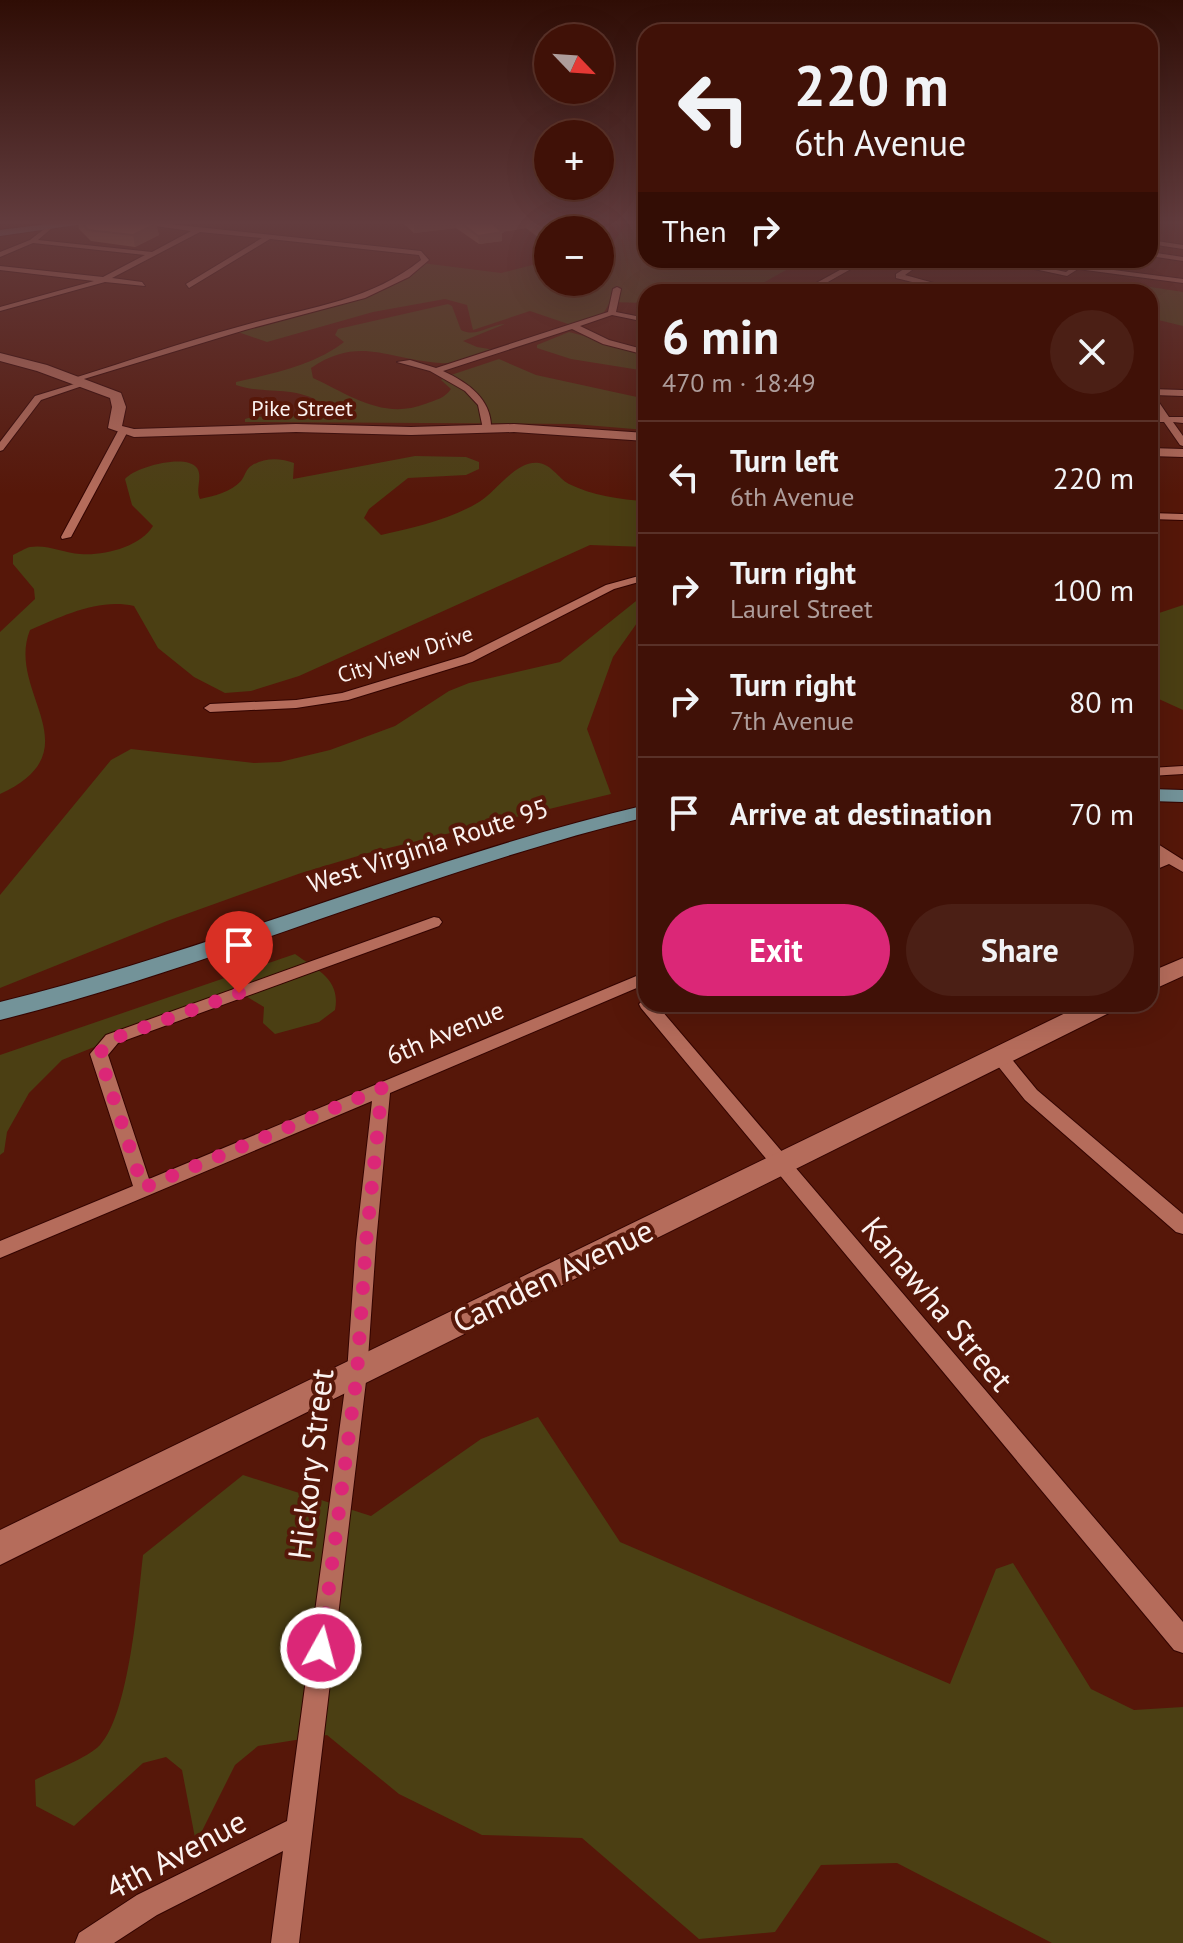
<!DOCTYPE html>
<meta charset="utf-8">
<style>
body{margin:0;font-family:"PT Sans",sans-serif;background:#4b1f15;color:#f1f3f6;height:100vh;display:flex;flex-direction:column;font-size:30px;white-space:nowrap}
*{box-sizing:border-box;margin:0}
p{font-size:26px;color:#ae9d9b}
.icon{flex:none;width:44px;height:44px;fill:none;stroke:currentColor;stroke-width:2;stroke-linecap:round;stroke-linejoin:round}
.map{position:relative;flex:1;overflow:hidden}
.details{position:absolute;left:638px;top:284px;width:520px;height:728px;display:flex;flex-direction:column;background:#401107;border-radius:24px;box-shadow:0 8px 32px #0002,0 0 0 2px #593128}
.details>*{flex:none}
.top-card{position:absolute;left:638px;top:24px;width:520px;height:244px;border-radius:24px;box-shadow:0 8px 32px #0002,0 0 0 2px #593128;background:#401107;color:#f1f3f6;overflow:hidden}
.needle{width:52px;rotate:115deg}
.tools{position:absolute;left:534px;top:24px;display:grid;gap:16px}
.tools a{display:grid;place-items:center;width:80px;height:80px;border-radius:50%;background:#401107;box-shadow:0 8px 32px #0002,0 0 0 2px #593128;font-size:40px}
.pin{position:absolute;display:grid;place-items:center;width:68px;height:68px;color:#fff;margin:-82px -34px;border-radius:50% 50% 50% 0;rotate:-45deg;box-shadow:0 0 8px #0007}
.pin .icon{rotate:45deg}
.me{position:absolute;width:88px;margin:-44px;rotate:7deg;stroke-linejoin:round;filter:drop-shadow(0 0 6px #0008)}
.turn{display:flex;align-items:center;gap:28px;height:168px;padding:0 24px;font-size:36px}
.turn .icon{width:104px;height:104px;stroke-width:2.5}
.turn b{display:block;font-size:56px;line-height:68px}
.then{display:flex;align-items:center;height:76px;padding:0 24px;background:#0003;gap:16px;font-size:30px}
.round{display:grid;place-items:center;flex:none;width:84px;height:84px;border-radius:42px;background:#4b1f15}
.summary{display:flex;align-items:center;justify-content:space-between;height:136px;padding:0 24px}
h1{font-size:48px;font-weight:700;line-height:60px}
.cta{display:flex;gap:16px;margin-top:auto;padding:16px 24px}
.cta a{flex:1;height:92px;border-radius:48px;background:#db2777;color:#fff;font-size:32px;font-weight:700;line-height:92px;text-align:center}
.cta a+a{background:#4b1f15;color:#f1f3f6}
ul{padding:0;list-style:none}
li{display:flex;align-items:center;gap:24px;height:112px;padding:0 24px;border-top:2px solid #593128}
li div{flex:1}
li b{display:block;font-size:30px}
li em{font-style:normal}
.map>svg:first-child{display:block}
.green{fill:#4b3f13}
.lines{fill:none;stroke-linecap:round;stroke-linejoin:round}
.street-casing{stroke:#330400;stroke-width:2}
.secondary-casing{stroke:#330400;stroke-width:2}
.primary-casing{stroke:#330400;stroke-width:2}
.street{fill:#b56c5b;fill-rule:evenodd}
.secondary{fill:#b56c5b;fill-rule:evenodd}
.primary{fill:#739399;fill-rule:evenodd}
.wall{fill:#a8724d}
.shaded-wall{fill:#885c3f}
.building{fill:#c3845a;stroke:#885c3f;stroke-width:2}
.route{stroke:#db2777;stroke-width:14;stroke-dasharray:0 25.2}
.labels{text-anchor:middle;stroke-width:8;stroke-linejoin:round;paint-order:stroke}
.far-street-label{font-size:22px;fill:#fbf2f0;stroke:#561709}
.street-label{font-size:26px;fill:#fbf2f0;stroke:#561709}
.near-street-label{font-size:32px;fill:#fbf2f0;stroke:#561709}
</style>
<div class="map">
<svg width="1183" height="1943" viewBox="0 0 1183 1943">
<rect width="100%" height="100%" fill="#561709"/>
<!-- green -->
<path class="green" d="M640,223H646V260H804L747,292H646V303L610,302L603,314L571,325L530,311L473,330L467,305L445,299L373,312L267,342L235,331L371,293L422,263L501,273L548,261V282H600V249L614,241L625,226Z
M1064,286L1106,289L1144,286L1183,292V326L1150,318V292H1073Z
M448,304L452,306L461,330C477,338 488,325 505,324L463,341L477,347L495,350C479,354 457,365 440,363C388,360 360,335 311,368L313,378C350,395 383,420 425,404C436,400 445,398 451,389L441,380L445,377L499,359L536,375L646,399V430L573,424L245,422V419L252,417L312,415L319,413L321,403C294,385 265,395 236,385V382C271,374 315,365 344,342L335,335L338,329Z
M569,332L646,352V371L571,359L537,348V345Z
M415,456L466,457L479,462V469L466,475L408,478L369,509L364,518L381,535C413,528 451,519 479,502C497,491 516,460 539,463C552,465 558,478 569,484C591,495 621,500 646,501V547L590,545L299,676L251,691L225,693L194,677L158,648L134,606C98,598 63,616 30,630C5,692 96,750 0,794V632L35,599L34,589L13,564V555C18,553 25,548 30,547C47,544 64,553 80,554C104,556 140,547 153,526L132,505L125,479C135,467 186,453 197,468C203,477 195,489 200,499C214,496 231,492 241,481C245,476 246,469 251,466C264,457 281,458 294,463L293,479Z
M646,593V622L637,623L613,657L587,729L611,794L368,853L301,873L167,921L0,988V895L111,760L131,749L254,763L280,762L330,750L395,726L449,691L469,683L560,662Z
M1183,605V710L1150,695V616Z
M295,954C317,970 341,979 335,1010L319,1022L275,1034L263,1023L264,1007L236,990L62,1060L29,1093L7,1132L4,1152L0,1155V1055Z
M538,1417L620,1542L950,1684L996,1569L1013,1563L1091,1689L1134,1710L1183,1707V1943H1052L897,1863L821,1865L775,1932L699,1939L582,1838L482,1835L399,1794L327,1735L258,1746L235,1765L196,1843L182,1770L166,1757L143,1763L74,1826L36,1806L35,1780C52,1771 88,1758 100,1745C129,1714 138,1599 143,1555L243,1475L371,1516L481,1439Z"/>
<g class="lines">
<!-- street casing -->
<g class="street-casing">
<path id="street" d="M134,223H160L421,251L429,260L409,277L365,298L245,330L74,382V378C129,361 183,342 238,327C302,308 368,303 421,260L419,255L270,239L189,288L186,284L262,238L200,232L112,278L142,282L145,286L105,282L0,311V307L94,281L0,270V266L103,277L145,255L33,243L0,257V252L30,240L48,226L53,227L38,240L152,252L191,231Z
M1150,240L1183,245V249L1150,244Z
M1150,252L1183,257V261L1150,256Z
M858,260H867L810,292H800Z
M868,260L909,266L917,260H926L905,275L966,292H953L896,278V274L904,269Z
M992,260H1007L1066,272L1082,260H1088L1083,266L1183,279V283L1078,269L1067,276Z
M617,287L621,289L616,312L646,318V322L612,315L580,326L609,340L646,350V355L603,344L572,329L443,371C469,383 493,400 491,431L483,429L478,405L465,391L430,371L397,362L410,360L436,368L608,312L613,289Z
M84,381L91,383L41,400L3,450L0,451V442L35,396Z
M1150,389L1183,390V396L1154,395L1169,417H1183V423L1173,422L1183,436V446L1180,445L1164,422H1150V416L1160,417L1150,402Z
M123,428L128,431L71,537L62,539L61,537L118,431Z
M1150,513L1183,514V520L1150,519Z
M646,574V580L614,589L472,662L348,700L296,708L210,712L204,708L210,704L296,700L342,693L464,656L606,585Z
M1183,766V774L1150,776V768Z
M1150,839L1183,860V872L1169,864L1150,872V861L1159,857L1150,851Z
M434,917L439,918L442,922L439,926L118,1043L108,1055L149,1179L646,972V984L390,1093L376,1243L367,1373L299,1943H271L283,1851L157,1915L114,1943H75L79,1933L137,1895L287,1821L347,1373L356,1243L372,1101L0,1258V1241L133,1186L90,1054L106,1035Z
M646,998V1004H656L1183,1622V1653L1174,1650L641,1008L639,1004Z
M999,1050L1005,1051L1037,1090L1183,1214V1234L1176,1232L1025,1100L990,1056L993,1051Z"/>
</g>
<!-- secondary casing -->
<g class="secondary-casing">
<path id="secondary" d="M0,353L47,365L121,393L126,407L122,426L134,429L296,424L411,427L514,424L646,433V441L514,432L411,435L296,432L134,437L108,428L112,407L110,398L37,371L0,361Z
M1150,448L1183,449V457L1150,456Z
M1183,958V976L1150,991V972Z
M1084,1004H1118L1115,1010L0,1565V1530Z"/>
</g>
<!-- primary casing -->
<g class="primary-casing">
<path id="primary" d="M55,223H90L0,236V230Z
M1150,789L1183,790V802L1150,801Z
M646,805V817C426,871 219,965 0,1020V1002C219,948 426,857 646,805Z"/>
</g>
<!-- street -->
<use href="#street" class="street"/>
<!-- secondary -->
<use href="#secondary" class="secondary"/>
<!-- primary -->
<use href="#primary" class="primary"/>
</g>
<!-- wall -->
<path class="wall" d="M78,223L156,224L159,235L135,247L91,241L79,229Z
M403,223H554L557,226V230H548L539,238L526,228L501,232L502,241L479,244L456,228L414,233Z"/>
<!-- shaded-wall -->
<path class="shaded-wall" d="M423,223H456V228L414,233V225Z
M499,223H526V228L493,233V224Z
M156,224L159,235L135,247L133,235Z
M557,226V230H548V236L539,238V229Z
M502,232V241L479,244L478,236Z"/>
<!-- building -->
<path class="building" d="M82,223H152L156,224L133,235L88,230Z
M461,223H499L493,224L502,232L478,236Z
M531,223H552L557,226L539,229Z"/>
<!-- sky -->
<linearGradient id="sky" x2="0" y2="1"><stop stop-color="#2f0d05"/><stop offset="0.45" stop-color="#623c3e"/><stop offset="1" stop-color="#623c3e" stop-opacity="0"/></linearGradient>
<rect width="1183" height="495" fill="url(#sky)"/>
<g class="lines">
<!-- route -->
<path class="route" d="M239,993L112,1039L99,1054L143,1188L382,1088L366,1243L357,1373L321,1648"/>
</g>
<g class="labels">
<!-- far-street labels -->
<g class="far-street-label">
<text x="302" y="416">Pike Street</text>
<text transform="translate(405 654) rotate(-18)" y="8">City View Drive</text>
</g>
<!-- street labels -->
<g class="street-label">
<text transform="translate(428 846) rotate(-18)" y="9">West Virginia Route 95</text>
<text transform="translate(445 1033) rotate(-23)" y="9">6th Avenue</text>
</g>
<!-- near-street labels -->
<g class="near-street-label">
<text transform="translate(553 1276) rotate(-26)" y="11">Camden Avenue</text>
<text transform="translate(937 1304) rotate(50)" y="11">Kanawha Street</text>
<text transform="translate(311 1464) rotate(-83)" y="11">Hickory Street</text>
<text transform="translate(176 1855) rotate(-28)" y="11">4th Avenue</text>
</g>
</g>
</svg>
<div class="tools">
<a><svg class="needle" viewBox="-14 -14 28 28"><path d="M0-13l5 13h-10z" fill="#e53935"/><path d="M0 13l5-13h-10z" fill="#ae9d9b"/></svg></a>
<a>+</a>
<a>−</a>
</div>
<div class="pin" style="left:239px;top:993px;background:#d93025"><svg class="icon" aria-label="arrive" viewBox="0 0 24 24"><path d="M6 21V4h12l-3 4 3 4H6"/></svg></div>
<svg class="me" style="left:321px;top:1648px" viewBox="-20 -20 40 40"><circle r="17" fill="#db2777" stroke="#fff" stroke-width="3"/><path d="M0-11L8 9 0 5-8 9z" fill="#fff"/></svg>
<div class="top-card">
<div class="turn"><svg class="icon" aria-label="left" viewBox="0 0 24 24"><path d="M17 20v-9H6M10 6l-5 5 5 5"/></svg><div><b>220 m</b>6th Avenue</div></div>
<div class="then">Then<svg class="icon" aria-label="right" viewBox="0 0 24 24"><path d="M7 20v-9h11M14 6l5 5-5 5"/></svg></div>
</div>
<section class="details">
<div class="summary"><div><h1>6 min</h1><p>470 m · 18:49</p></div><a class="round"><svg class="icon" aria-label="close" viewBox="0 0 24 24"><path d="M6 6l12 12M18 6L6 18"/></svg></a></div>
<ul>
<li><svg class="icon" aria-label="left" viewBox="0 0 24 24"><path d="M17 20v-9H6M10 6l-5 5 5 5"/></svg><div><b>Turn left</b><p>6th Avenue</p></div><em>220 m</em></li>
<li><svg class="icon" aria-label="right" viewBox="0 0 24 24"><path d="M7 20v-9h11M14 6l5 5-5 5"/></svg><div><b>Turn right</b><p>Laurel Street</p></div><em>100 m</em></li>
<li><svg class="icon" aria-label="right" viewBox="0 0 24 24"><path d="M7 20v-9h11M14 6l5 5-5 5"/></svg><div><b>Turn right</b><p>7th Avenue</p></div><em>80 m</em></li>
<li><svg class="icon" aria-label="arrive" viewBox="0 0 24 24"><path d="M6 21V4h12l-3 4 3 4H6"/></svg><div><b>Arrive at destination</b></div><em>70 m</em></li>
</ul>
<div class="cta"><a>Exit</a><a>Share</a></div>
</section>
</div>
